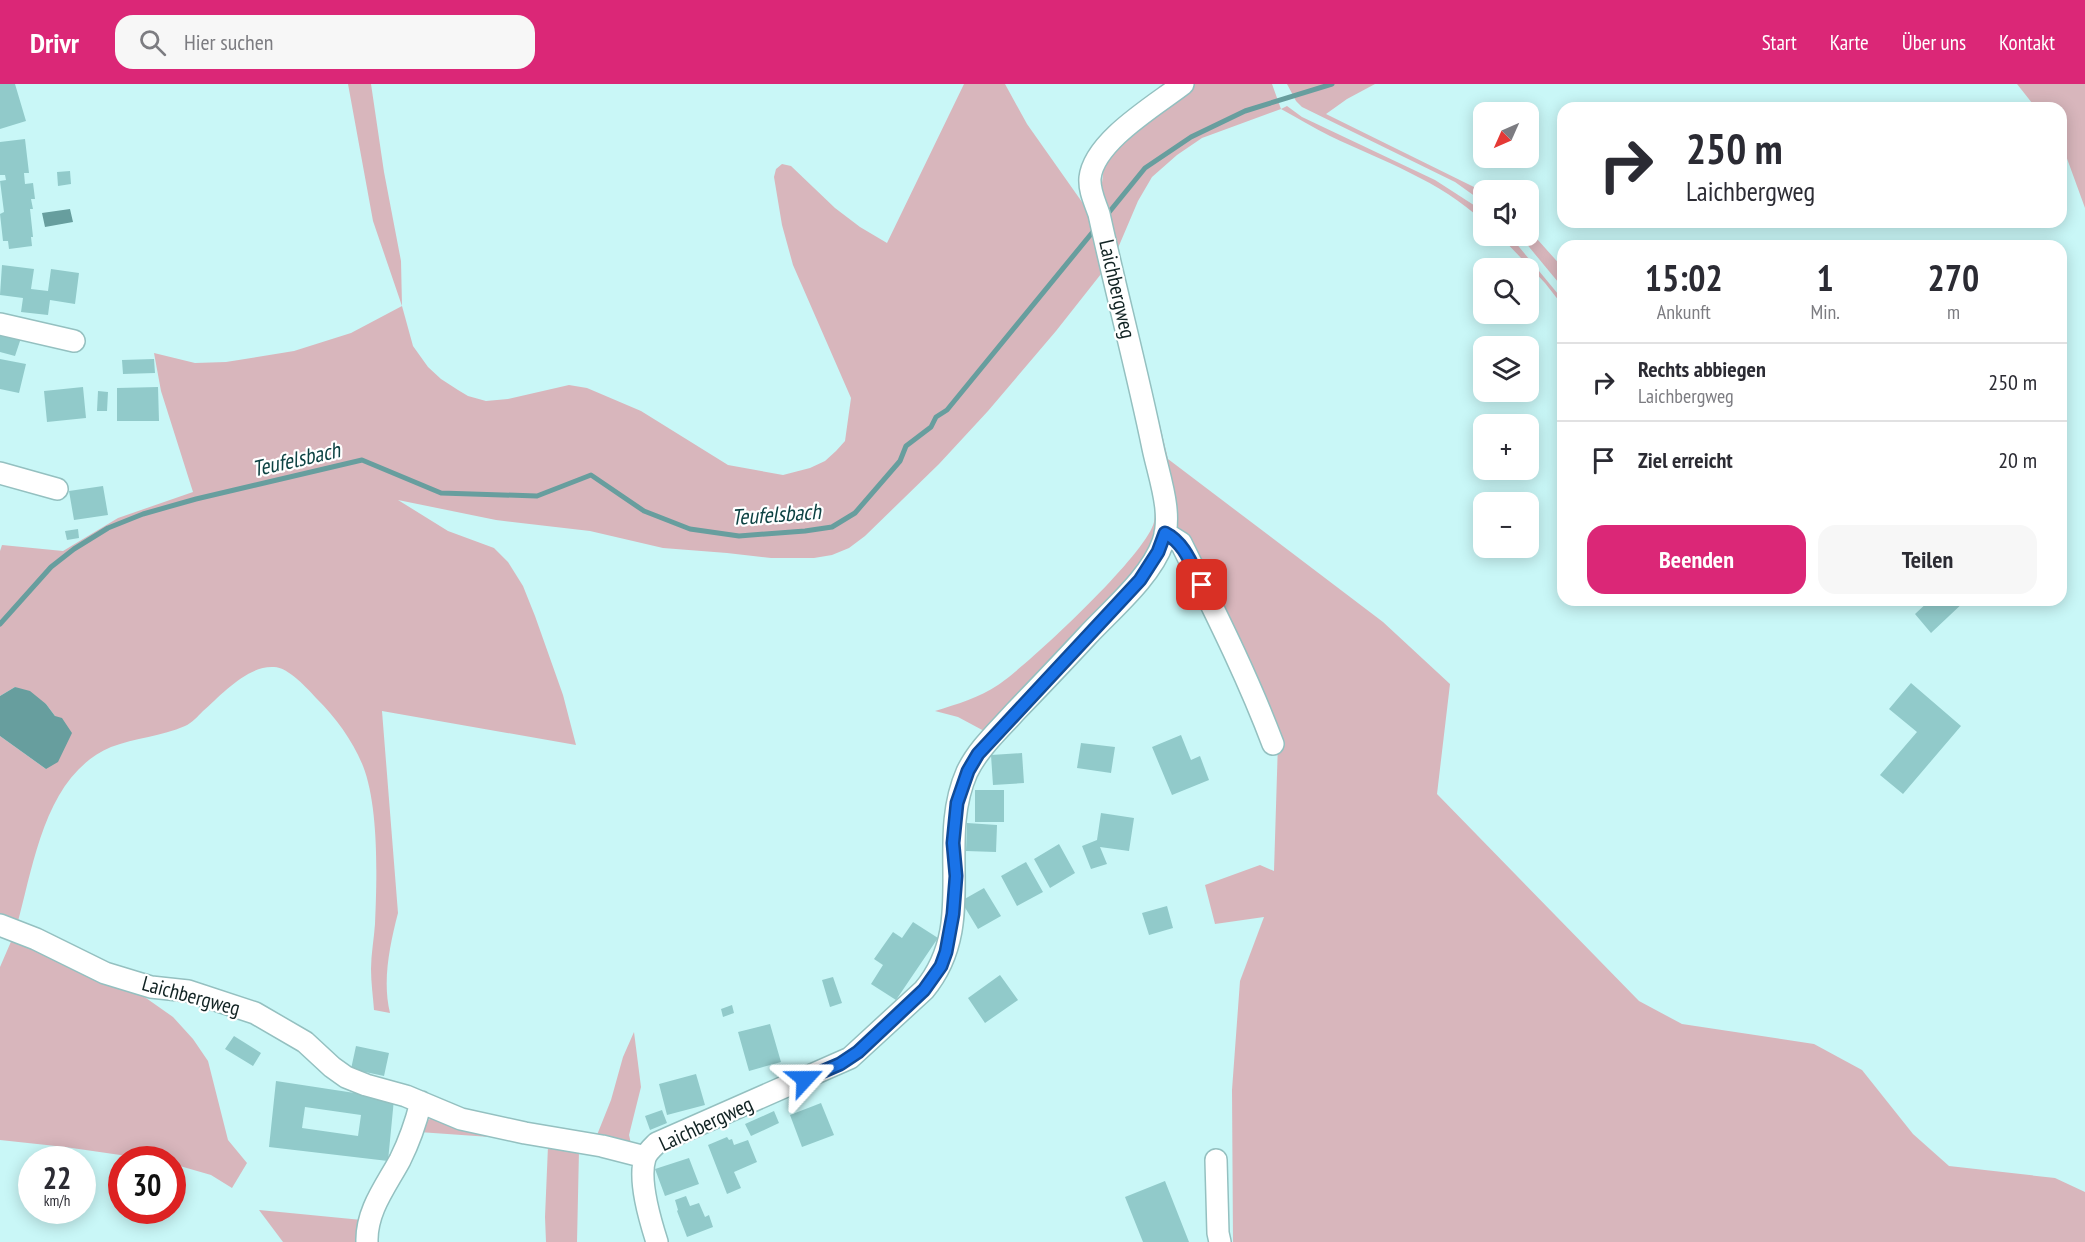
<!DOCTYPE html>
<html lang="de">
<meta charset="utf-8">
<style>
body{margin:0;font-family:"PT Sans Narrow",sans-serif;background:#f7f7f7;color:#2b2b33;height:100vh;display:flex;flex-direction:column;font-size:22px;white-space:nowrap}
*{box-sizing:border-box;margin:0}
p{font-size:20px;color:#7c7c81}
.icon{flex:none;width:33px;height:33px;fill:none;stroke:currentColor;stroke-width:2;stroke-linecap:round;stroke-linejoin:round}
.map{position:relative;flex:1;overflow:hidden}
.side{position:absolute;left:1557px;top:156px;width:510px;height:366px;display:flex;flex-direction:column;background:#fff;border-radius:18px;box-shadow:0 3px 15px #0003}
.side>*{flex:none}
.guide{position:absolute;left:1557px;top:18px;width:510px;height:126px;border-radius:18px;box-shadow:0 3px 15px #0003;background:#fff;color:#2b2b33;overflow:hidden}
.needle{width:39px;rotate:225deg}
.tools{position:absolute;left:1473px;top:18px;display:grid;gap:12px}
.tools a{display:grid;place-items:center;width:66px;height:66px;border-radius:12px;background:#fff;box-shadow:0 3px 15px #0003;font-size:30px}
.speed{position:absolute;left:18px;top:1062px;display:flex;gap:12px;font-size:30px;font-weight:700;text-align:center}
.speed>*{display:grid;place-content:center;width:78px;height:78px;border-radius:50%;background:#fff;box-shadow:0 3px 15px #0003;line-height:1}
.speed small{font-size:15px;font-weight:400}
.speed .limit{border:9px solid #d22;background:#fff;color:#111}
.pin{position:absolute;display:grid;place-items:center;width:51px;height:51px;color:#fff;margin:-26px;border-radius:12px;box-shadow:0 3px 9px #0006}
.me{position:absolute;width:66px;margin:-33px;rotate:66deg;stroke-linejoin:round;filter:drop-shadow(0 0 4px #0008)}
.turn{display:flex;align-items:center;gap:21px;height:126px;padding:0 30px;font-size:27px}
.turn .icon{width:78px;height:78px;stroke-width:2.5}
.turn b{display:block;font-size:42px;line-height:51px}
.eta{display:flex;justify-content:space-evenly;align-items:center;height:102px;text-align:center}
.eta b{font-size:36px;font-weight:800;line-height:42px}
.cta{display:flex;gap:12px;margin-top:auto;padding:12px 30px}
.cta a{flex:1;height:69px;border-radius:18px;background:#db2777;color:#fff;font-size:24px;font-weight:800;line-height:69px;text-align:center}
.cta a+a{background:#f7f7f7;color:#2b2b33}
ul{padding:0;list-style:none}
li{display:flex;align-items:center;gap:18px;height:78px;padding:0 30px;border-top:2px solid #e1e1e2}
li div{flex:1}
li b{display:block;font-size:22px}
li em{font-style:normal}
header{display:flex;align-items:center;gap:36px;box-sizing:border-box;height:84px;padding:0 30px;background:#db2777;color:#fff}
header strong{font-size:28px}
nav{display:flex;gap:33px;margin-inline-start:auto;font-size:21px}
.search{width:420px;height:54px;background:#f7f7f7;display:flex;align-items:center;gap:15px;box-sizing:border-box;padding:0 21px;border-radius:18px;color:#7c7c81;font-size:22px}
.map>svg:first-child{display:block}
.green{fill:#d8b6bc}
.water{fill:#679e9e}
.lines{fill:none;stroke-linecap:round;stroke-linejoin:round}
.stream{stroke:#679e9e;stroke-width:5}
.building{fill:#91caca;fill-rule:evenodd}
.minor-casing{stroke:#94c0c0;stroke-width:24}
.minor{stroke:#fff;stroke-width:21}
.route-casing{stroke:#114b97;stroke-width:15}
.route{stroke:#1a73e8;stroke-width:10}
.labels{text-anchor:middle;stroke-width:4.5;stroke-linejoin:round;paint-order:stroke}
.street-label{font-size:21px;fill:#112323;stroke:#fff}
.water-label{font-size:22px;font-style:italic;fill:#0d4243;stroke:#fff}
</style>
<header>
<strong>Drivr</strong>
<div class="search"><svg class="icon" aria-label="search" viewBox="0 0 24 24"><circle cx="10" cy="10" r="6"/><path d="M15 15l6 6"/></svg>Hier suchen</div>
<nav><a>Start</a><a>Karte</a><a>Über uns</a><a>Kontakt</a></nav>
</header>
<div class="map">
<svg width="2085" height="1158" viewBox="0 0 2085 1158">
<rect width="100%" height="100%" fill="#c9f7f7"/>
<!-- green -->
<path class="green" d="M348,0H371L384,88L401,177L402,222L413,262L428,283L441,295L458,306L468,312L486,317L508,315L569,301L587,304L641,327L728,381L783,391L810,384L825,377L836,367L845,357L851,314L793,181L782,141L774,93L776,85L782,80L791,82L835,124L860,143L887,159L964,0H1005L1027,40L1082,118L1098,151L1160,421L1151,471L986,648L958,633L935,627C957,620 979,614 998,601C1028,581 1147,470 1154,438C1158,414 1144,365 1138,340C1125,290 1113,240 1101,190L1056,247L988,327L939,380L865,452L849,464L832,471L814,474H771L727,469L663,464L590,447L496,436L398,416L448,447L494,464L508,478L523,502L535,532L563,611L576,661L382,627L398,829C390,860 382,897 390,929L374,926C373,912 371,899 371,885C371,870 374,855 375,840C377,795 379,723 363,682C353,657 336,634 317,615C308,605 288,583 274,583C248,581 221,611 203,627C198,632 192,639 185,642C162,652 135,654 111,663C45,691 34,780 17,841L0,835V652L46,685L55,632L46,620L15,603L0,612V467L2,461L63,467L118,434L193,408L161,307L154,269L195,279L226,278L294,267L351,249L402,222L373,137Z
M1194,0H1272L1281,25L1287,22L1302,33L1435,96L1483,127V137C1440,97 1383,77 1330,52C1314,44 1298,34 1281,25L1202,54L1177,71L1152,93L1138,117L1118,164L1168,375L1383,538L1450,600L1437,710L1639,917L1682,940L1814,960L1862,986L1913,1050L1949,1082L2055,1094L2085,1108V1158H1233L1232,1006L1240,897L1264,833L1215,840L1205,801L1260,781L1274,787L1278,658L1176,443L1101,107L1104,82L1113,69Z
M1287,0H1375L1347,15L1326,30L1476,104L1483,109V118L1455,98L1302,23L1296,17Z
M2017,0H2085V124L2061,58V24H2036Z
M1529,146L1563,184V204L1520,152H1528Z
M1500,152H1510L1563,216V222L1545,199Z
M13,853L146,914L173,933L193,955L208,977L228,1056L247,1079L232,1104L211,1091L173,1080L172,1076L148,1075L65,1063L0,1056V883Z
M634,948L641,1003L629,1051L631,1060L597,1051L611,1016L623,973Z
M436,1034L579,1066L577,1158H546L545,1133L548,1062L490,1053L419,1048C423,1038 425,1035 436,1034Z
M259,1126L362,1136L358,1158H283Z"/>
<!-- water -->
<path class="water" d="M70,125L73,138L45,143L42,129Z
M15,603L30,607L46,620L55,632L62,634L72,649L58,678L46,685L0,652V612Z"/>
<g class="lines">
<!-- stream -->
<path class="stream" d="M1106,132L1145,84L1191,53L1245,27L1332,0
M0,540L51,483L74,465L108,444L143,430L196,415L362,376L441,409L537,412L591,391L644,427L690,445L739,452L805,447L832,443L855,429L900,377L906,362L931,343L936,333L947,326L1096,144"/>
</g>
<!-- building -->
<path class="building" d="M0,0H15L26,37L0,45Z
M25,55L29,89H24L25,100L33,99L35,115H31L33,125H30L33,153H31L32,162L9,165L8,157H3L0,130L4,128L0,97L6,96L5,91H0V58Z
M70,87L71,100L58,102L57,88Z
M2,181L34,185L31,205L48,207L51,185L79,189L75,220L50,216L48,231L21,228L23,214L0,211Z
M0,248L21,254L15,272L0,268Z
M0,275L26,280L19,309L0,305Z
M154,275L155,289L123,290L122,276Z
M83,303L86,334L47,338L44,307Z
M158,303L159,337H117V304Z
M98,307L108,308L107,327H97Z
M103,402L108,431L74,436L69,407Z
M78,445L79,454L67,456L65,447Z
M1930,516H1966L1931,549L1915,530Z
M1911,599L1961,642L1903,710L1880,691L1917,648L1889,625Z
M1181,651L1191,676L1200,672L1209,696L1172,711L1152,663Z
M1081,659L1115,663L1111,689L1077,684Z
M1022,669L1024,699L993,701L991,671Z
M975,706H1004V738H975Z
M1101,729L1134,734L1129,767L1100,763L1107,780L1091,785L1082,762L1097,756Z
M967,739L997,741L996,768L966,767Z
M1059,760L1075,789L1050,804L1034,775Z
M1026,778L1043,808L1017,822L1001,792Z
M984,804L1001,832L978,845L961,817Z
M1167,822L1173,844L1149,851L1142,829Z
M913,838L938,854L896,916L871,900L883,881L874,875L893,848L902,854Z
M1000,891L1018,916L985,939L968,914Z
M833,893L842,919L830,923L822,896Z
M732,921L734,929L723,933L721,925Z
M770,940L781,978L749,987L738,948Z
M234,952L261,969L253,982L225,965Z
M356,962L389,969L384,992L351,985Z
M696,990L705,1021L667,1031L659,1000Z
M276,997L394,1015L388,1077L269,1063ZM305,1023L361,1031L358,1052L302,1044Z
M821,1019L834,1051L802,1063L790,1031Z
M662,1026L667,1039L650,1046L645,1032Z
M774,1027L779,1039L751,1052L745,1040Z
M727,1053L729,1056L732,1055L734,1061L748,1056L757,1078L734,1088L741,1104L727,1110L708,1061Z
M689,1074L699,1100L665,1112L655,1085Z
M1165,1097L1189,1158H1143L1125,1113Z
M686,1112L690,1122L699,1119L705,1133L709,1131L713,1143L687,1153L677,1127L678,1126L675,1116Z"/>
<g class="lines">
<!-- minor casing -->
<g class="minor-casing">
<path id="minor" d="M0,240L74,257
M0,389L57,405
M1165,449L1181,459C1214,526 1247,591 1273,660
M0,841L36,855L105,889L151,903L188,907L255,929L305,958L332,983L346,993L366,1001L406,1012L461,1035L525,1049L602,1062L645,1073
M1216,1076L1218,1149L1220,1158
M367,1158C366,1127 386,1102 400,1076C409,1058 416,1038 421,1018
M657,1158C650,1136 638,1096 645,1074C647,1068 653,1063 657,1059L850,974L924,906C979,840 935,760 967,688C978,665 998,647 1015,628C1039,603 1063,578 1087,552C1111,526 1151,493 1163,458C1173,429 1159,393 1153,364C1137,286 1116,208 1099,130C1095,118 1089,107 1090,94C1094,57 1156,21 1183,0"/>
</g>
<!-- minor -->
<use href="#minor" class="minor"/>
</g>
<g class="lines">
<!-- route casing -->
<g class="route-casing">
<path id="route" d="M805,995L840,980L858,968L924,906L941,882L946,868L953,830L956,792L953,759L957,719L968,687L978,670L1140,496L1158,468L1165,449C1185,459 1192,482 1202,501"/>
</g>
<!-- route -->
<use href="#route" class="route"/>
</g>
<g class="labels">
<!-- street labels -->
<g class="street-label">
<text transform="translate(1117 205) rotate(77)" y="7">Laichbergweg</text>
<text transform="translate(191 912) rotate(15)" y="7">Laichbergweg</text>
<text transform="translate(706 1040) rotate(-25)" y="7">Laichbergweg</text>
</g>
<!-- water labels -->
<g class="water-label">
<text transform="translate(296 375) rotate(-13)" y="8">Teufelsbach</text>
<text transform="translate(776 430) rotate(-4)" y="8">Teufelsbach</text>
</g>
</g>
</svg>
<div class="tools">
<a><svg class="needle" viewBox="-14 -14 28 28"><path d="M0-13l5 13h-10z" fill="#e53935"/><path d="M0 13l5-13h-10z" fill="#7c7c81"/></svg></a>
<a><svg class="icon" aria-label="sound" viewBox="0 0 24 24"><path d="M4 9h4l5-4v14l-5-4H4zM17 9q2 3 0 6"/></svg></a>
<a><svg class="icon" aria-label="search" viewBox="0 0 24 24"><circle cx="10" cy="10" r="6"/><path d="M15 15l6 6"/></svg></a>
<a><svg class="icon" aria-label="layers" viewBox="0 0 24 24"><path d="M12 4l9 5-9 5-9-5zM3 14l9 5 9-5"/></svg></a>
<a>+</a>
<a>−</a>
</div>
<div class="speed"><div>22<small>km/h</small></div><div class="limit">30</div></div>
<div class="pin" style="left:1202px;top:501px;background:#d93025"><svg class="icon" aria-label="arrive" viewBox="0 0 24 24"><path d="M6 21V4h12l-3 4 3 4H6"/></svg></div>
<svg class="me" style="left:805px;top:995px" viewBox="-20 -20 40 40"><path d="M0-17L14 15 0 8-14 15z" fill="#1a73e8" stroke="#fff" stroke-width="4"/></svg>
<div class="guide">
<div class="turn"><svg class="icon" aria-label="right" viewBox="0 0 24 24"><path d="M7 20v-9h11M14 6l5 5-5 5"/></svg><div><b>250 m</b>Laichbergweg</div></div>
</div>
<section class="side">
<div class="eta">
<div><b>15:02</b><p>Ankunft</p></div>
<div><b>1</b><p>Min.</p></div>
<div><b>270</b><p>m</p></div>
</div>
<ul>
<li><svg class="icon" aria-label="right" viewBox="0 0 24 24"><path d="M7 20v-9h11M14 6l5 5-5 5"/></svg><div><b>Rechts abbiegen</b><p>Laichbergweg</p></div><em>250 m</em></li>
<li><svg class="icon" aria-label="arrive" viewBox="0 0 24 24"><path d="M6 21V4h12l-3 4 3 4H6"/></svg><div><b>Ziel erreicht</b></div><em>20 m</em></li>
</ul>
<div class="cta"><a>Beenden</a><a>Teilen</a></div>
</section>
</div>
